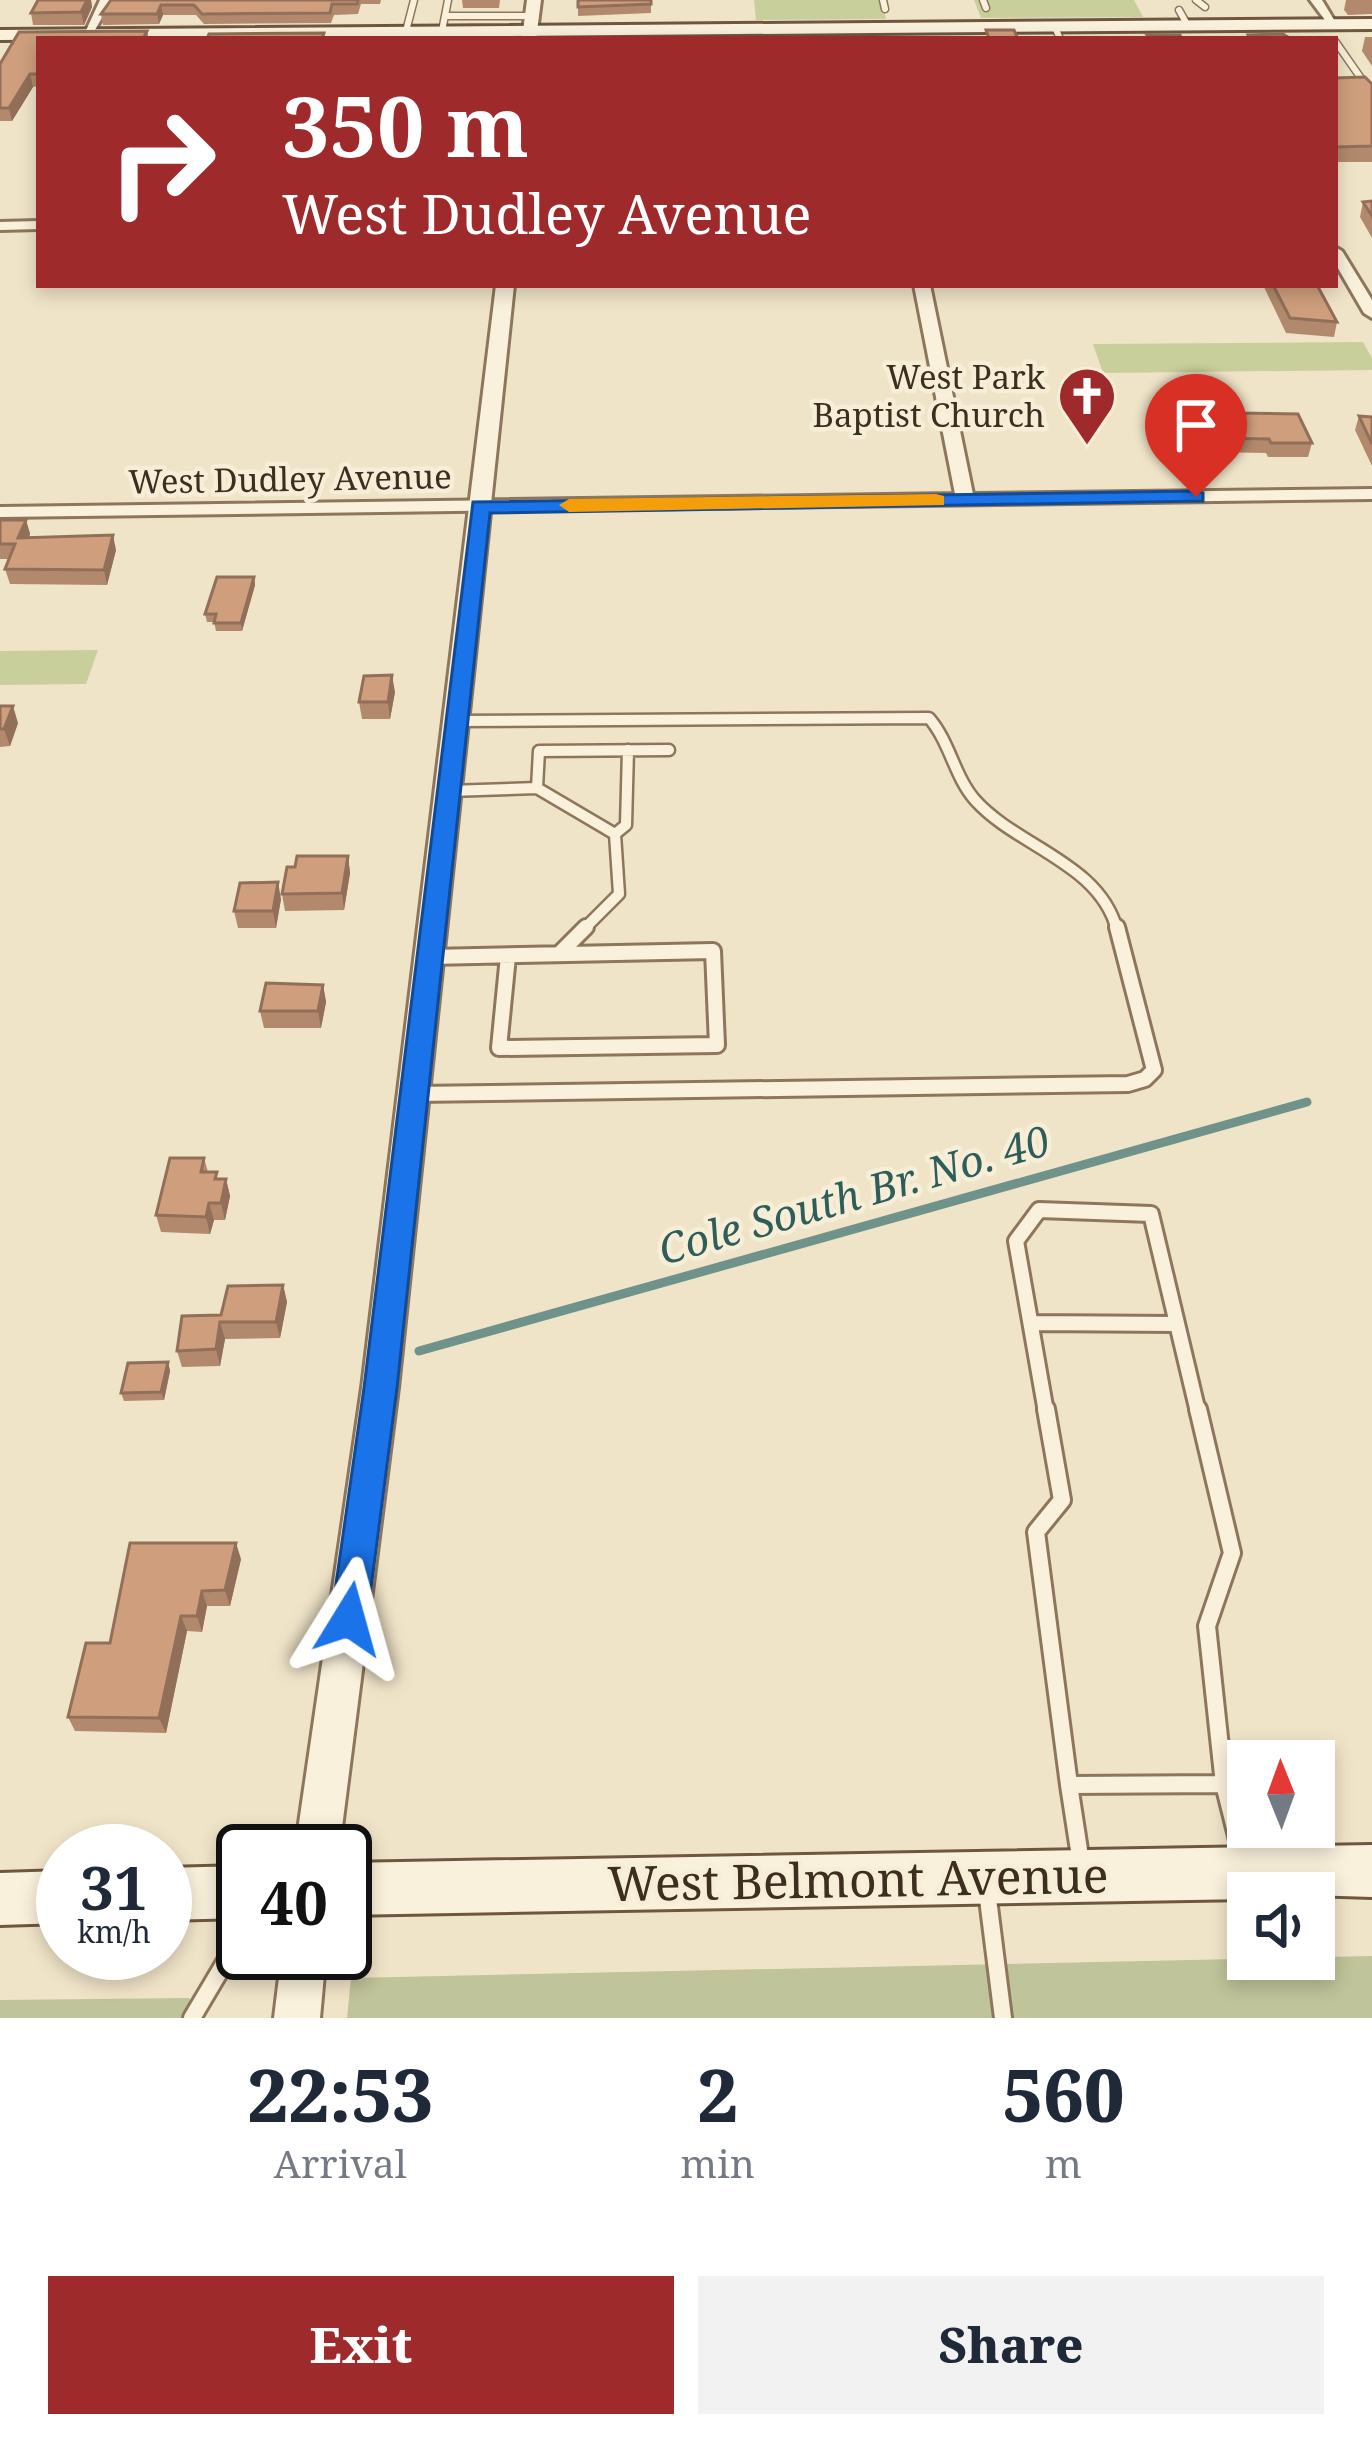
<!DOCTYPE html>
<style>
body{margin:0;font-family:"Noto Serif",serif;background:#f2f2f3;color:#1f2937;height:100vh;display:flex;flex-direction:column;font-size:45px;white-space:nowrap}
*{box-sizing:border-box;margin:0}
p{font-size:39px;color:#747a83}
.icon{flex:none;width:66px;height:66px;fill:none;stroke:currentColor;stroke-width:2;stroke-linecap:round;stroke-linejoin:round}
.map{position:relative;height:2018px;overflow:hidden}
.drawer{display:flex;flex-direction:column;background:#fff;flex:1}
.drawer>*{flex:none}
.guide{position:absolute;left:36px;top:36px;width:1302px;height:252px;border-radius:0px;box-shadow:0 6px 18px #0003;background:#9e2a2b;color:#fff;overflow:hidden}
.needle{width:78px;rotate:359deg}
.tools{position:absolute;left:1227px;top:1740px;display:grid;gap:24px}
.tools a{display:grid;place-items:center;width:108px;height:108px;border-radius:0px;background:#fff;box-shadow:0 6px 18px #0003;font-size:60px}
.speed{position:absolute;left:36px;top:1824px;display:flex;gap:24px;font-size:60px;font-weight:700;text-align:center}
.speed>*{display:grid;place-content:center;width:156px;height:156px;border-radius:50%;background:#fff;box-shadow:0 6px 18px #0003;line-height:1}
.speed small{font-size:30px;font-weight:400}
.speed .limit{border:6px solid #111;border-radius:18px;background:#fff;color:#111}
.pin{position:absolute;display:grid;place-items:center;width:102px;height:102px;color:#fff;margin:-123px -51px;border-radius:50% 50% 50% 0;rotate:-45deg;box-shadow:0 0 12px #0007}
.pin .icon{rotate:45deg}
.me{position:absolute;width:132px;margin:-66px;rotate:8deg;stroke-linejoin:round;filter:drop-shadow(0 0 9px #0008)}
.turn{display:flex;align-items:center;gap:42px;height:252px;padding:0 48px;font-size:54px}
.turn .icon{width:156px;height:156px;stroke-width:2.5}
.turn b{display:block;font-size:84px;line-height:102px}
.eta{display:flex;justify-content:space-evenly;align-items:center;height:204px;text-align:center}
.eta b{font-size:72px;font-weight:800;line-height:84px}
.button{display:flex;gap:24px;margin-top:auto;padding:24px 48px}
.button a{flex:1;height:138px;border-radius:0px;background:#9e2a2b;color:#fff;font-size:48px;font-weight:800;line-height:138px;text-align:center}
.button a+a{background:#f2f2f3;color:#1f2937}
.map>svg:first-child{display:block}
.green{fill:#c9cf9b}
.cemetery{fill:#bfc49a}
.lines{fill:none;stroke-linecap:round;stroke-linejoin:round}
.stream{stroke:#6f938a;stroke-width:9}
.service-far3-casing{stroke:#8d765c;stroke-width:9}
.service-far2-casing{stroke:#8d765c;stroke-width:15}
.service-far1-casing{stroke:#8d765c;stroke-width:20}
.service-casing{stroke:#8d765c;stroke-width:22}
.minor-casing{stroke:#8d765c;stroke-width:6}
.tertiary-casing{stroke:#8d765c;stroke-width:6}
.secondary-casing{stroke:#6f573f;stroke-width:6}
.service-far3{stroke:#faf1dc;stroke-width:6}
.service-far2{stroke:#faf1dc;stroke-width:10}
.service-far1{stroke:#faf1dc;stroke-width:14}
.service{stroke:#faf1dc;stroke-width:16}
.minor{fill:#faf1dc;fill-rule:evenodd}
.tertiary{fill:#faf1dc;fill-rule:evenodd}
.secondary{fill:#faf1dc;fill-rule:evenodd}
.wall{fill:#b2896c}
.shaded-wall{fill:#916f58}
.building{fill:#cf9f7d;stroke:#916f58;stroke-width:3}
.route{fill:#1a73e8;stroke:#114b97;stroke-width:3}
.slow{fill:#f59e0b}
.labels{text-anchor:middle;stroke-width:9;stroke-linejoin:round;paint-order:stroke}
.far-poi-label{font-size:33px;fill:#3d2e20;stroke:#f7eed8;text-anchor:end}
.far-street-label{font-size:33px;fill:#3d2e20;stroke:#f7eed8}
.water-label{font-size:42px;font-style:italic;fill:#2f5d5a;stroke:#f7eed8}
.near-street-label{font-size:48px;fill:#3d2e20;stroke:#f7eed8}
</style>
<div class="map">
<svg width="1372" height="2018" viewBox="0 0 1372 2018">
<rect width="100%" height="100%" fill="#f0e4c8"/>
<!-- green -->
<path class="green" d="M754,0H881L886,19L756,20Z
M974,0H1134L1143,17L981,18Z
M1363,342L1372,358V370L1103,373L1093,344Z
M98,650L86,684L0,685V651Z"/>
<!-- cemetery -->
<path class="cemetery" d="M1372,1956V2018H347L351,1978Z
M189,1998L201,2018H0V2000Z"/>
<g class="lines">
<!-- stream -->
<path class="stream" d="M419,1351L1307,1102"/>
<!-- service-far3 casing -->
<g class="service-far3-casing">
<path id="service-far3" d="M883,0L885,9
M983,0L986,8
M1196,0L1205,7
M1179,10L1188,26
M445,16H532
M1055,27L1060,39
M406,31L414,0
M442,31L448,0
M1335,41L1372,94"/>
</g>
<!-- service-far2 casing -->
<g class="service-far2-casing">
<path id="service-far2" d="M456,721L929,718C950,742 954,776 975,800C1017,847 1100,863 1117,930
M537,788L539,751L669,750
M449,791L537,788L615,834L619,894L583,930
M615,834L626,825L628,750"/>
</g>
<!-- service-far1 casing -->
<g class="service-far1-casing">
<path id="service-far1" d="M560,953L586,927
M431,957L713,951L717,1045L499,1048L508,956
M415,1094L1128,1084L1145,1079L1154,1070L1117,927
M1032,1323L1177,1324
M1046,1412L1016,1241L1039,1210L1151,1214L1198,1412"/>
</g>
<!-- service casing -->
<g class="service-casing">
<path id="service" d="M1046,1409L1062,1500L1036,1532L1069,1785
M1198,1409L1232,1553L1207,1626L1224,1784
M1081,1863L1069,1785L1224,1784L1244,1864
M987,1891L1003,2018
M192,2018L243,1932"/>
</g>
<!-- minor casing -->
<g class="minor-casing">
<path id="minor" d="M100,0H112L91,37H83Z
M1310,0H1322L1339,28H1331Z
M39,221V229L0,230V222Z
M1335,247L1342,251L1372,300V318L1364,313L1335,263Z
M914,285H930L973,494L1372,489V499L0,517V507L955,494Z"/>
</g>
<!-- tertiary casing -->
<g class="tertiary-casing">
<path id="tertiary" d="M527,0H541L536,39H522Z
M496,285H514L398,1388L339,1851H295L362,1388Z
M282,1953H326L320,2018H274Z"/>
</g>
<!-- secondary casing -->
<g class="secondary-casing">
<path id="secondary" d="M1372,19V29L0,40V30Z
M1372,1845V1897L1248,1893V1899L345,1915V1863Z
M243,1866V1918L165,1920V1868Z
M63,1871V1923L0,1925V1873Z"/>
</g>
<!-- service-far3 -->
<use href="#service-far3" class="service-far3"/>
<!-- service-far2 -->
<use href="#service-far2" class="service-far2"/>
<!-- service-far1 -->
<use href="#service-far1" class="service-far1"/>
<!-- service -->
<use href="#service" class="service"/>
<!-- minor -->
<use href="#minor" class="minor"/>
<!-- tertiary -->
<use href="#tertiary" class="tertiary"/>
<!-- secondary -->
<use href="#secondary" class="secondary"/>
</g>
<!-- wall -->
<path class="wall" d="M38,0H91L92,7L84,25H33L31,13Z
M111,0H381L380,4H361L358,14L334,15L331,23L204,24L196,15H163L159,24L103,25L101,14Z
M462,0H500L499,8H463Z
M578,0H651V13L578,16Z
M1346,0H1372V14L1348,15L1344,10Z
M147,31L149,39H39V86L33,87L12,121H0V64L19,32Z
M1365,37H1372V66L1362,51Z
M1335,78L1372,84V162H1335Z
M1372,201V238L1360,217L1363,202Z
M1263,285H1317L1337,322L1334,337L1286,333Z
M1200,406L1233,413L1312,443L1308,457H1268L1266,453L1211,452L1198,420Z
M1359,416L1372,417V466L1355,430Z
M0,520H26L30,534L29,538L116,550L107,585L10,584L5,569L9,559H0Z
M254,577L255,585L242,631H216L214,622H207L205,614Z
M395,692L390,719H362L359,702Z
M0,706L18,723L10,746L0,747Z
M348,856L350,873L344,910L285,911L282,894L295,867Z
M281,899L276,928H238L234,911Z
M323,985L326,1002L321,1028H264L260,1011Z
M204,1158L208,1172L218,1179H226L230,1196L225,1220H214L210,1234L161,1232L156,1215Z
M283,1285L287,1302L280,1338L225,1339L220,1366L182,1367L177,1351L221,1315Z
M168,1362L170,1371L164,1400L124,1401L121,1393Z
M241,1559L230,1606H207L202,1632L187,1631L166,1733L75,1731L68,1717L110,1643Z"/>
<!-- shaded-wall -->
<path class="shaded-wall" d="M87,0H91L92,7L84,25L81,12Z
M161,5L163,15L159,24L157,14Z
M30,74L33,87L12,121L9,108Z
M26,520L30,534L22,553L18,538Z
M113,535L116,550L107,585L104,570Z
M254,577L255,585L242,631L241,623Z
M392,675L395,692L390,719L388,702Z
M13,706L18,723L10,746L4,729Z
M348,856L350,873L344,910L342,893Z
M278,882L281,899L276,928L273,911Z
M323,985L326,1002L321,1028L318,1011Z
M226,1179L230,1196L225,1220L221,1203Z
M209,1203L214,1220L210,1234L206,1217Z
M283,1285L287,1302L280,1338L276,1322Z
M220,1322L225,1339L220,1366L216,1349Z
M168,1362L170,1371L164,1400L161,1392Z
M236,1543L241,1559L230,1606L225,1590Z
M202,1591L207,1606L202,1632L197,1616Z
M181,1616L187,1631L166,1733L159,1718Z"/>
<!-- building -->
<path class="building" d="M38,0H87L81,12L31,13Z
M111,0H358L357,4H332L330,13L202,14L194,5H161L157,14H101Z
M578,0H651V4L578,7Z
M986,30H1014L1018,39H989Z
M147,31L143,39H39V74H30L9,108H0V64L19,32Z
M324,33L322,39H207L209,34Z
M1283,34L1291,39H1250L1248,35Z
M1147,35H1180L1182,39H1150Z
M1365,77L1372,84V146L1335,147V78Z
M1372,201V216L1363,202Z
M1273,285H1317L1337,322L1290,318Z
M1229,405L1233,413L1298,414L1312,443H1271L1269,439L1214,438L1200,406Z
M1359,416L1372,417V444Z
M0,520H26L18,538L113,535L104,570L5,569L15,544H0Z
M217,577H254L241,623H214L216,614H205Z
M392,675L388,702H359L364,676Z
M0,706H13L4,729H0Z
M297,856H348L342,893L282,894L287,867H295Z
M278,882L273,911H234L240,883Z
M266,983L323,985L318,1011H260Z
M170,1158H204L201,1172H217L215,1179H226L221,1203H209L206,1217L156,1215Z
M283,1285L276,1322H220L216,1349L177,1351L182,1316L221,1315L228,1286Z
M168,1362L161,1392L121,1393L128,1363Z
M130,1543H236L225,1590L202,1591L197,1616H181L159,1718L68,1717L86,1643H110Z"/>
<!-- route -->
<path class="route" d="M1196,491L1203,493V501L490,513L397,1388L367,1619L361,1631L349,1636L336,1631L331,1619L364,1388L473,502Z"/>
<!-- slow -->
<path class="slow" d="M936,494L944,496V505L569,512L559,505L569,499Z"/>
<!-- icons -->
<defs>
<g id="church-pin" transform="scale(3)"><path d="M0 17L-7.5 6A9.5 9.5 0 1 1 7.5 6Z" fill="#9e2a2b" stroke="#f7eed8"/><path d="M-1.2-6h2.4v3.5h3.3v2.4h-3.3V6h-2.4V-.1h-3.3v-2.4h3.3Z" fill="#fff"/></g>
</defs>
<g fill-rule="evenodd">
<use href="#church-pin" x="1087" y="396"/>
</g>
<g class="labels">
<!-- far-poi labels -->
<g class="far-poi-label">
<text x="1045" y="389">West Park<tspan x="1045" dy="38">Baptist Church</tspan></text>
</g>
<!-- far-street labels -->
<g class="far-street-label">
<text transform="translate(290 479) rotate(-1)" y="12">West Dudley Avenue</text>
</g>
<!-- water labels -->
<g class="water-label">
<text transform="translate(854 1195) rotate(-16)" y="15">Cole South Br. No. 40</text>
</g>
<!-- near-street labels -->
<g class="near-street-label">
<text transform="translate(858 1880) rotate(-1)" y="17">West Belmont Avenue</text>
</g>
</g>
</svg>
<div class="tools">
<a><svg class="needle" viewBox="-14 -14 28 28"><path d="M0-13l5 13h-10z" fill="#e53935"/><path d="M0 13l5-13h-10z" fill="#747a83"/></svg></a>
<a><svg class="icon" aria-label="sound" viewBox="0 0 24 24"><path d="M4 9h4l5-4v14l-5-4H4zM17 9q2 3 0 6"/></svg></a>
</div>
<div class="speed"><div>31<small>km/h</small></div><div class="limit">40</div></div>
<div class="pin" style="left:1196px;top:497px;background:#d93025"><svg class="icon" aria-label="arrive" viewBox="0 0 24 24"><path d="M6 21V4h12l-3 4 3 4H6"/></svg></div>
<svg class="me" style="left:349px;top:1619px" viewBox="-20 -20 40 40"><path d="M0-17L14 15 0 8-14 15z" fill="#1a73e8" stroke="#fff" stroke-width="4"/></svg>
<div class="guide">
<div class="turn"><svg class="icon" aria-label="right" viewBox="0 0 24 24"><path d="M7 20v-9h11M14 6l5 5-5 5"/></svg><div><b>350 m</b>West Dudley Avenue</div></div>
</div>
</div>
<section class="drawer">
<div class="eta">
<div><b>22:53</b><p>Arrival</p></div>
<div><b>2</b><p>min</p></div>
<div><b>560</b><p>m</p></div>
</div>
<div class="button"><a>Exit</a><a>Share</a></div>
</section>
